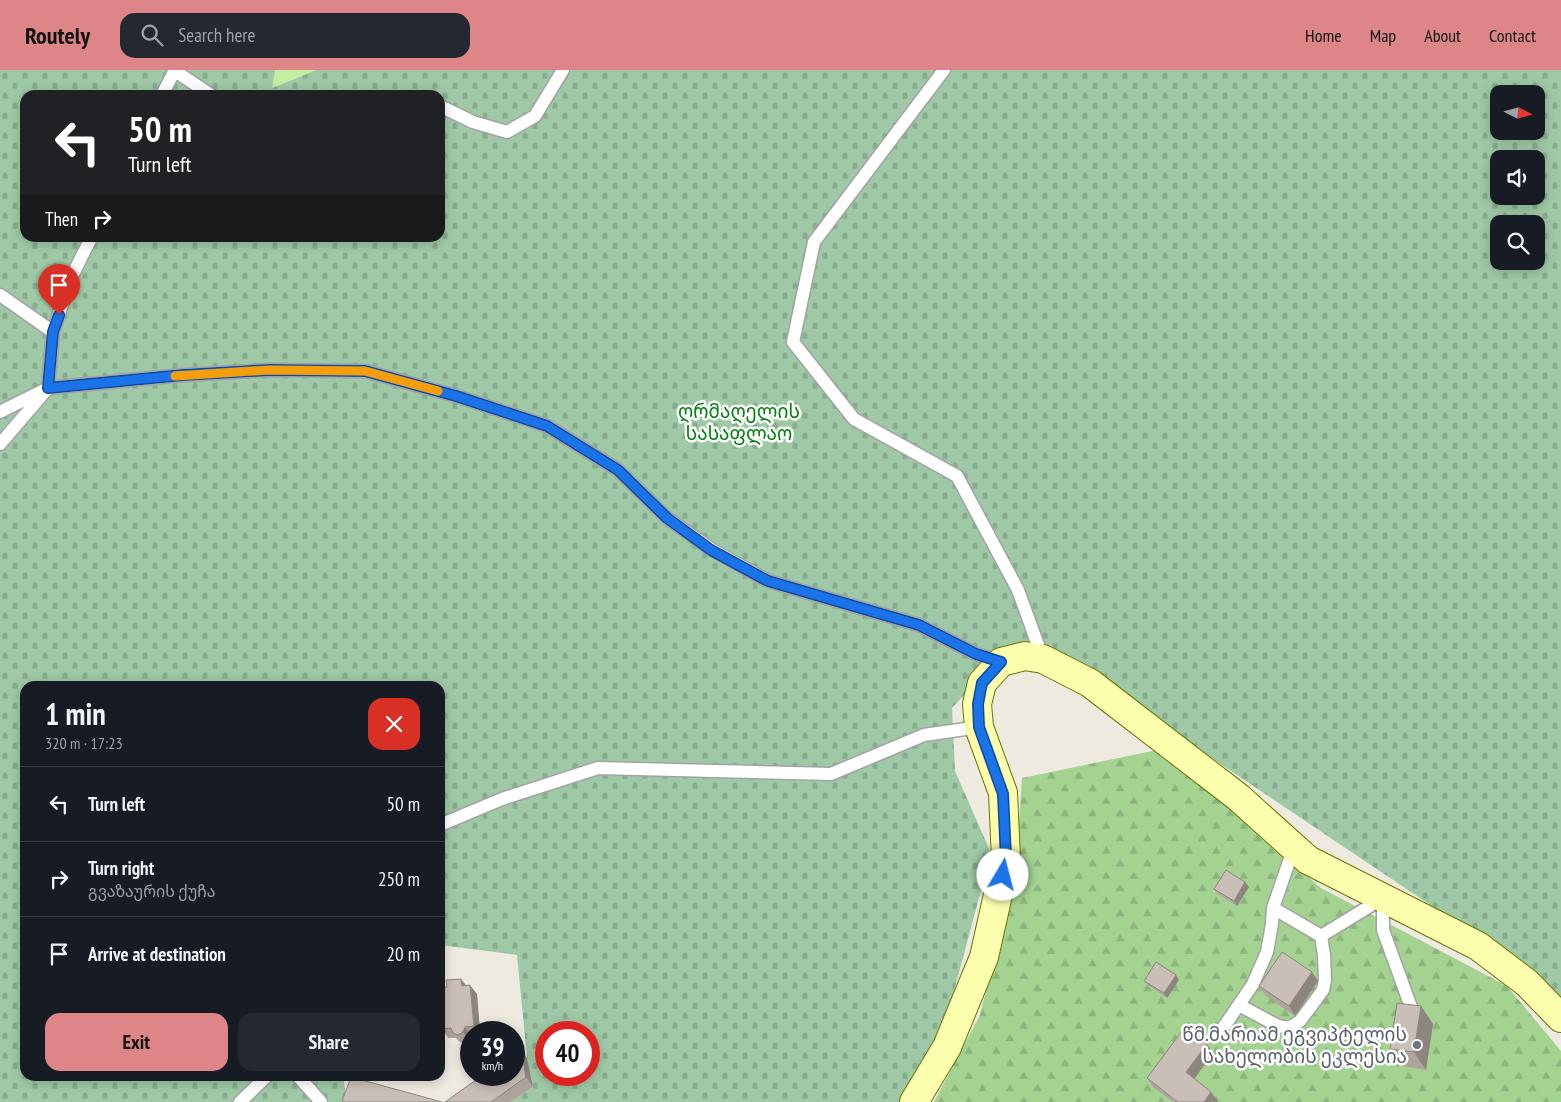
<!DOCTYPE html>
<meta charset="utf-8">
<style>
body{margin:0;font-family:"PT Sans Narrow","Noto Sans Georgian",sans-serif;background:#242831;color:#f1f3f6;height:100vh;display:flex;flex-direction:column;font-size:19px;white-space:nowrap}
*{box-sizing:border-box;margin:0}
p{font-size:16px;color:#9ea1a6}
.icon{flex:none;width:28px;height:28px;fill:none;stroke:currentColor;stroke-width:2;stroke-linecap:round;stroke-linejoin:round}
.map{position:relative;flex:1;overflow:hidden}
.drawer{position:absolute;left:20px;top:611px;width:425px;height:400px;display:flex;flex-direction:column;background:#171b24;border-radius:15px;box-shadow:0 2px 12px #0003}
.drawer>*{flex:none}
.guide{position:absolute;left:20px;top:20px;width:425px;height:152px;border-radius:15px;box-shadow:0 2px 12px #0003;background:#202124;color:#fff;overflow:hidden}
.needle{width:32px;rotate:96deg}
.controls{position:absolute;left:1490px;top:15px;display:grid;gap:10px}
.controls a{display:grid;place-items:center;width:55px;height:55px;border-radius:10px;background:#171b24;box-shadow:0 2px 12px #0003;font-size:25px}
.speed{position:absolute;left:460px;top:951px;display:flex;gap:10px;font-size:25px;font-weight:700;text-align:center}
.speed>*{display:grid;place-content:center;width:65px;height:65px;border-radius:50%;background:#171b24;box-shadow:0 2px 12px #0003;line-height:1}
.speed small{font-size:12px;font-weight:400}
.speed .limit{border:8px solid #d22;background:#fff;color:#111}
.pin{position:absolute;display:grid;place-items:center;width:42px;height:42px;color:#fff;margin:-51px -21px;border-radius:50% 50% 50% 0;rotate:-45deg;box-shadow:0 0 5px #0007}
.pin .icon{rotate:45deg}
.me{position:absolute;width:55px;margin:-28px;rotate:8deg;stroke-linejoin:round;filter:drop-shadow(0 0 4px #0008)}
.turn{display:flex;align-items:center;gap:18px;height:105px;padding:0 25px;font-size:22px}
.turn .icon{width:65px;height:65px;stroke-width:2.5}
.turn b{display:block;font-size:35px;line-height:42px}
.then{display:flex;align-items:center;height:48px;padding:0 25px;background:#0003;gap:10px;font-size:19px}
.round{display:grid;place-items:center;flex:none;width:52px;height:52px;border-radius:15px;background:#242831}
.headline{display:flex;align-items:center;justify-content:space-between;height:85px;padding:0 25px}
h1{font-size:30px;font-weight:700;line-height:38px}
.button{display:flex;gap:10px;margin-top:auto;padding:10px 25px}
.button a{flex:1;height:58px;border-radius:15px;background:#de8687;color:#111;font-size:20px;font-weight:700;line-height:58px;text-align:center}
.button a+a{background:#242831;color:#f1f3f6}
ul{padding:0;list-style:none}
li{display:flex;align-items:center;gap:15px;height:75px;padding:0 25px;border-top:1px solid #363941}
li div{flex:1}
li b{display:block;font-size:19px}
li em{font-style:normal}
header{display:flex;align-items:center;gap:30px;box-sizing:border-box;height:70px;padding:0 25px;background:#de8687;color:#111}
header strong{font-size:24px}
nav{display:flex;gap:28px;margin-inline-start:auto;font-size:18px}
.search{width:350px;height:45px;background:#242831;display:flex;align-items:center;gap:12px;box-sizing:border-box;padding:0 18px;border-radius:15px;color:#9ea1a6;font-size:19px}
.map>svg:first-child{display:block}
.grass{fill:#c7eea0}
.forest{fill:url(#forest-firs)}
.cemetery{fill:url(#cemetery-stones);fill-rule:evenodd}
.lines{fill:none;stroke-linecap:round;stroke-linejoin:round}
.lane-casing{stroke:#a3a3a3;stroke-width:15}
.secondary-casing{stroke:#697500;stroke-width:30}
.lane{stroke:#fff;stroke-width:12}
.secondary{stroke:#fbffad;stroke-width:28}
.wall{fill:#aea49d}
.shaded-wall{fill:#8d867f}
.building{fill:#cabfb6;stroke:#8d867f}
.route-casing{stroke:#114b97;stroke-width:12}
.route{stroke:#1a73e8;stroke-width:9}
.slow{stroke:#f59e0b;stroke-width:9}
.worship-dot{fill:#6b7280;stroke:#fff;stroke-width:2}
.labels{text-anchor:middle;stroke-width:5;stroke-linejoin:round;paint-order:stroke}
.park-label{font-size:19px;fill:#02820c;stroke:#fff}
.worship-label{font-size:19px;fill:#5b616d;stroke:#fff;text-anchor:end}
</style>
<header>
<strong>Routely</strong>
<div class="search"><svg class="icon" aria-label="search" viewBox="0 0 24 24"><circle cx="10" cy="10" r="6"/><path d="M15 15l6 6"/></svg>Search here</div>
<nav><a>Home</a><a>Map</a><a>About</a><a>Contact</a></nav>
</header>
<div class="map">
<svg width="1561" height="1032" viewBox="0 0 1561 1032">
<defs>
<pattern id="forest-firs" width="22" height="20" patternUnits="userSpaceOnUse" patternTransform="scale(1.25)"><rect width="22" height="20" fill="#a4d291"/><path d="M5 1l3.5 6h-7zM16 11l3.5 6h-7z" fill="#8db47c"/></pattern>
<pattern id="cemetery-stones" width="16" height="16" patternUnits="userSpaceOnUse" patternTransform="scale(1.25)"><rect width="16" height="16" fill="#9fc9a6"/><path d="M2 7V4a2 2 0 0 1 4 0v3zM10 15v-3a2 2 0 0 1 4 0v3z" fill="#88ac8e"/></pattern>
</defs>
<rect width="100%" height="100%" fill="#eeeae0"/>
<!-- grass -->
<path class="grass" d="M275,0H316L271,18Z"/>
<!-- forest -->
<path class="forest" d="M1162,679L1321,818L1507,916L1561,981V1032H934L980,945L1016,798L1022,708Z"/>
<!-- cemetery -->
<path class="cemetery" d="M0,0H275L272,18L316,0H1561V933L1469,861L1158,652L1063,583L1006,581L952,638L955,701L991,783L947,947L918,1032H511L533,1017L527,988L517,885L440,875V616H25V1006H343L347,1032H0ZM1499,24H1536V61H1499ZM25,25H440V168H25ZM1499,89H1536V126H1499ZM1499,154H1536V191H1499ZM546,962H589V1005H546Z"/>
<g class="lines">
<!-- lane casing -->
<g class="lane-casing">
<path id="lane" d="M944,0L814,172L793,272L854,349L957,406L1018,520L1043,589
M175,1L211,25
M162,25L175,0
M440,36L473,52L507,62L535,46L563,0
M0,225L53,262
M0,342L48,318L183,305L269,300L365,301L456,326L547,356L618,400L667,448L711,479L768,511L919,555L976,584L1001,592
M0,374L48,318L53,262L70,210L91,168
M440,755L502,729L598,698L831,704L924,665L979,657
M1321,866L1383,828V860L1411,937
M1239,935L1278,956L1289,958L1300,951L1323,920L1325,910L1324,885L1321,866L1273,838
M1219,964L1253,914L1267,882L1272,854L1273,838L1294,777
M298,1006L321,1032
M240,1032L267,1006"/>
</g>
<!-- secondary casing -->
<g class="secondary-casing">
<path id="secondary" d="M914,1032L947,977L984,887L1006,789L1003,723L979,657L977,634L982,613L1001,592L1025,586L1043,589L1090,613L1238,727L1308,790L1478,876L1527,913L1561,948"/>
</g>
<!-- lane -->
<use href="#lane" class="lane"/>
<!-- secondary -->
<use href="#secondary" class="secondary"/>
</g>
<!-- wall -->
<path class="wall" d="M1249,817L1237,836L1218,824L1214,819Z
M1312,902L1318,911L1295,946L1266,926L1259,916Z
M1176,905L1179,910L1167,928L1148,915L1144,911Z
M466,915L477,924L480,962H471V967L470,971L465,974L460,972L456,968H448L442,959Z
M1421,936L1433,954L1426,1000L1402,996L1390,979Z
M521,979L527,988L533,1017L511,1032H445Z
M1213,983L1194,1009L1211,1022L1218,1031L1217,1032H1173L1153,1017L1147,1008Z"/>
<!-- shaded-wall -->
<path class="shaded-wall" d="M1245,812L1249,817L1237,836L1234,831Z
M1312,902L1318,911L1295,946L1289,936Z
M1176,905L1179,910L1167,928L1164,923Z
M461,909L468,918L462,916Z
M470,915L477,924L480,962H478L474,956Z
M1421,936L1433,954L1426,1000L1414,982Z
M465,957L471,966L470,971L463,962Z
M1207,974L1213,983L1192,1012L1186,1002Z
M521,979L527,988L533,1017L526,1007Z
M1211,1022L1218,1031L1217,1032H1204Z"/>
<!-- building -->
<path class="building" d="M1226,800L1245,812L1234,831L1214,819Z
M1282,882L1312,902L1289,936L1259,916Z
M1156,892L1176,905L1164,923L1144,911Z
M461,909L462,916L470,915L474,956L465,957L463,962L458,965L453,963L451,958L442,959L440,937V918L447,917L446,910Z
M1397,933L1421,936L1414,982L1390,979Z
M1185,957L1207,974L1186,1002L1211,1022L1204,1032H1178L1147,1008Z
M521,979L526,1007L491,1032H445L483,1005H514V984Z
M351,1007L442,1032H345L342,1031Z"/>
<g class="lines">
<!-- route casing -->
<g class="route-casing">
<path id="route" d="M59,245L53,262L48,318L183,305L269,300L365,301L456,326L547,356L618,400L667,448L711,480L768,511L919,555L976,584L1001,592L982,613L978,634L979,657L1003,724L1006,789L1003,805"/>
</g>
<!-- route -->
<use href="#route" class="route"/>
<!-- slow -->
<path class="slow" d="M175,306L269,300L365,301L438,321"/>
</g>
<!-- markers -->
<circle class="worship-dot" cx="1417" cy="975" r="5"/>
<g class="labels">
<!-- park labels -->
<g class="park-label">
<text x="739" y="348">ღრმაღელის<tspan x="739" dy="22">სასაფლაო</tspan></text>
</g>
<!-- worship labels -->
<g class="worship-label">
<text x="1407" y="971">წმ.მარიამ ეგვიპტელის<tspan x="1407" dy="22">სახელობის ეკლესია</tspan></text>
</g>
</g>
</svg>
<div class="controls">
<a><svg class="needle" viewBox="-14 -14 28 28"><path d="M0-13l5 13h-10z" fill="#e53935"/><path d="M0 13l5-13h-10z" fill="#9ea1a6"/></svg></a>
<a><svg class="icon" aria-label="sound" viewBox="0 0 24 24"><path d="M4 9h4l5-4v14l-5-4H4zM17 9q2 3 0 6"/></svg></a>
<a><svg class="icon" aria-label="search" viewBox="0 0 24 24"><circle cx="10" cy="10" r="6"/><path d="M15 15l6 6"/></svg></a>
</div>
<div class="speed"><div>39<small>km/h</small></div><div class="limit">40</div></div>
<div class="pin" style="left:59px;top:245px;background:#d93025"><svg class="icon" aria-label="arrive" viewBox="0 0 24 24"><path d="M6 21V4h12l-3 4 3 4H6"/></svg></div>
<svg class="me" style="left:1003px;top:805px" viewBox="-20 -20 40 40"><circle r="19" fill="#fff"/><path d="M0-13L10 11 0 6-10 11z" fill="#1a73e8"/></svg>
<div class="guide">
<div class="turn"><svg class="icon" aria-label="left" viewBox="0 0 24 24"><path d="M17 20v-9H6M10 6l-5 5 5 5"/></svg><div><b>50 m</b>Turn left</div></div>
<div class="then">Then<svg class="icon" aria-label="right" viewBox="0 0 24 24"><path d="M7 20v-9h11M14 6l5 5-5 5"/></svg></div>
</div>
<section class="drawer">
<div class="headline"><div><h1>1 min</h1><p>320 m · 17:23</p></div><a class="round" style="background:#d93025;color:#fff"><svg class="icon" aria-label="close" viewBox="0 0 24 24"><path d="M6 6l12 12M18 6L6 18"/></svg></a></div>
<ul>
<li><svg class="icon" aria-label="left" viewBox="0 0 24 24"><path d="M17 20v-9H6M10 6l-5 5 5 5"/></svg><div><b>Turn left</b></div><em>50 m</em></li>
<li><svg class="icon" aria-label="right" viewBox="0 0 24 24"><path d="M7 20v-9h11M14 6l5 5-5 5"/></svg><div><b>Turn right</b><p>გვაზაურის ქუჩა</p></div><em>250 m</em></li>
<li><svg class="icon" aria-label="arrive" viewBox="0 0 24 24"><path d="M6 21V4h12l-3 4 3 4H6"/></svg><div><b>Arrive at destination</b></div><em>20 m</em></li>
</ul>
<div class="button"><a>Exit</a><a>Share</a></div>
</section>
</div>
